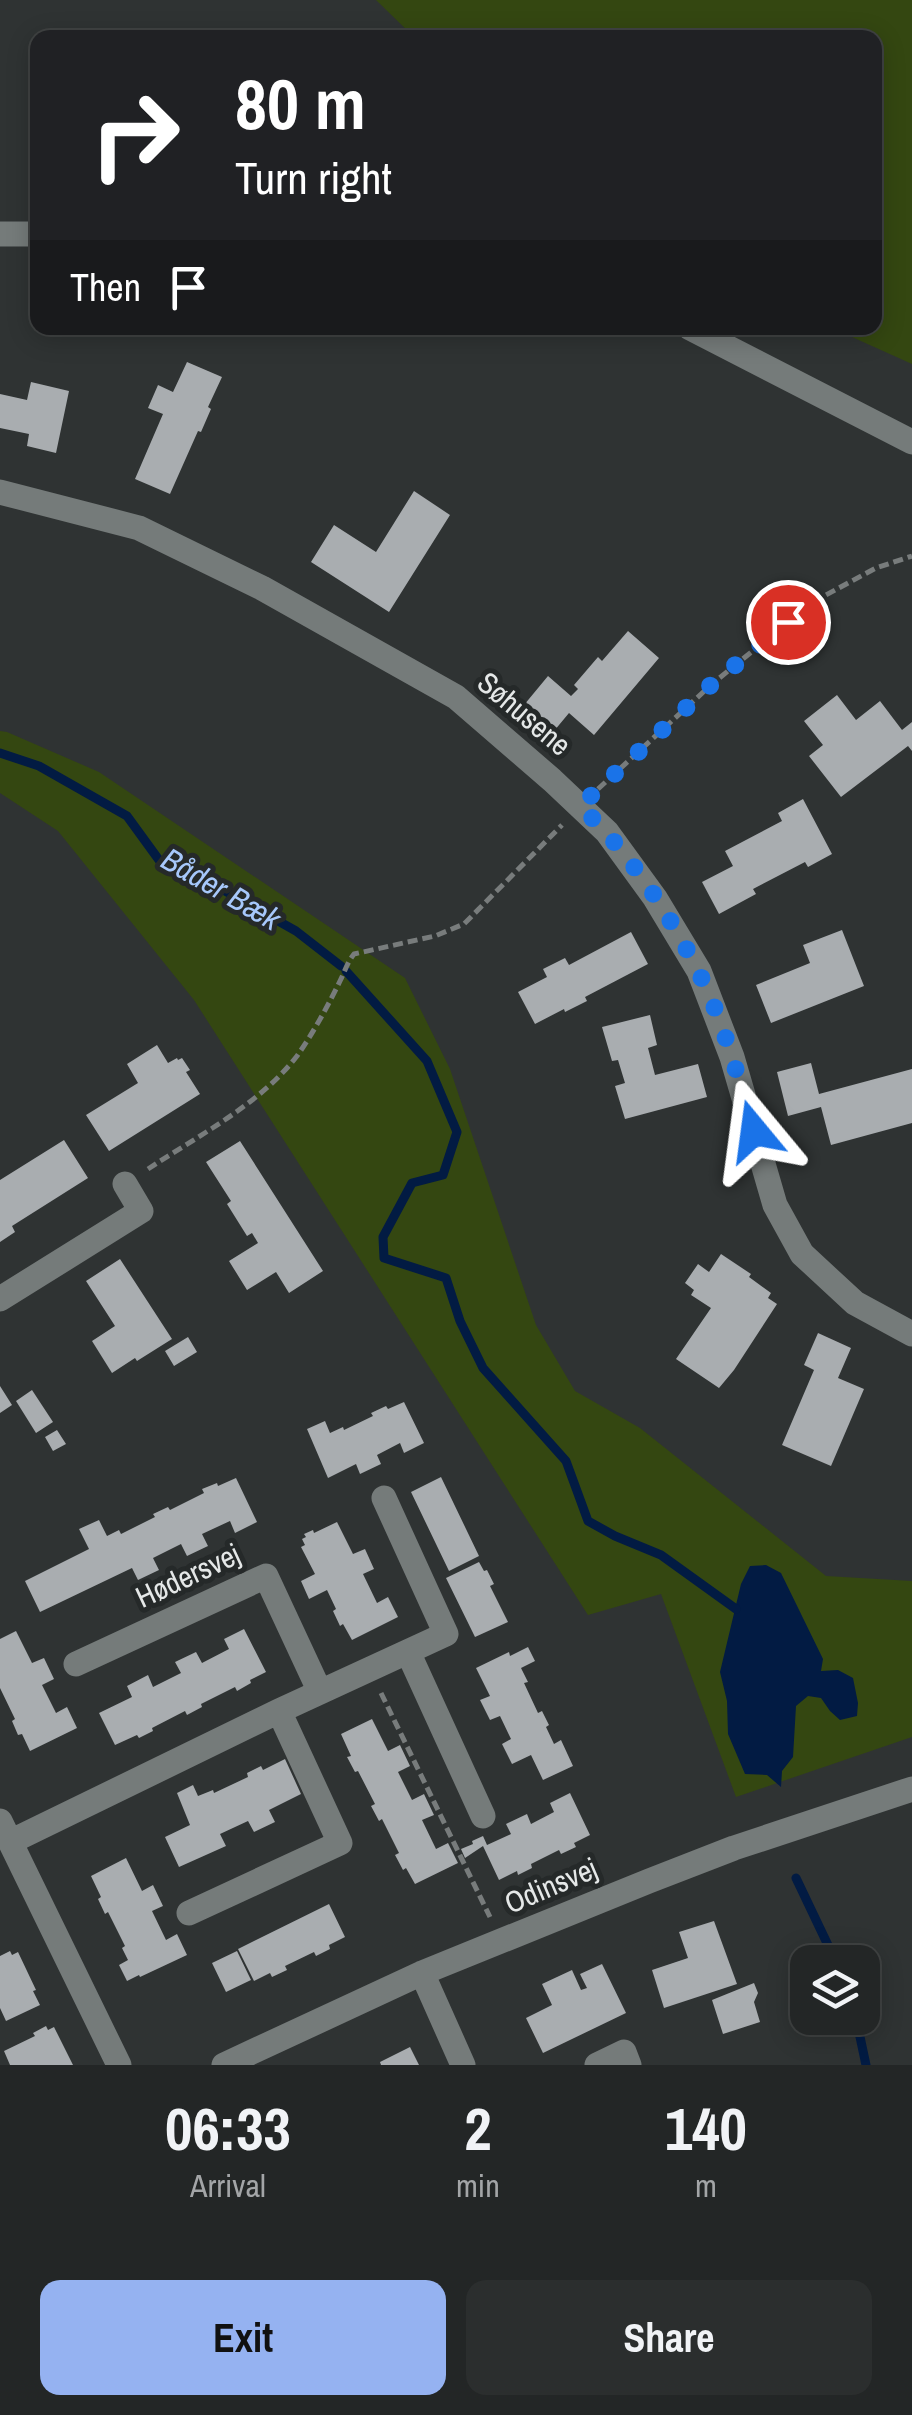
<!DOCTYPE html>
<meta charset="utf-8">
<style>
body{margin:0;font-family:"Archivo Narrow",sans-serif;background:#2b2e2e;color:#f1f3f6;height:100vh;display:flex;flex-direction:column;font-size:38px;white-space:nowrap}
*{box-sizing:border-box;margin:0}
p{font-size:32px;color:#a3a5a7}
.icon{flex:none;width:55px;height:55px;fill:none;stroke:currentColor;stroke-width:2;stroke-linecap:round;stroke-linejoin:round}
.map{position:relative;height:2065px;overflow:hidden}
.sheet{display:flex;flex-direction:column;background:#232626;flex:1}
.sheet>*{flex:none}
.banner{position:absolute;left:30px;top:30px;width:852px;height:305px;border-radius:20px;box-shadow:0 5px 25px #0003,0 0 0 2px #404343;background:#202124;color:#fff;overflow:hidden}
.buttons{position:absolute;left:790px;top:1945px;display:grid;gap:20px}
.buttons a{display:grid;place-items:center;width:90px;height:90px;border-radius:20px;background:#232626;box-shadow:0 5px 25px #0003,0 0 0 2px #404343;font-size:50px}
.pin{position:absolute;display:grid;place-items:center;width:85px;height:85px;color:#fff;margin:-42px;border:5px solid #fff;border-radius:50%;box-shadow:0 2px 10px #0007}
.me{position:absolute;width:110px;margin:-55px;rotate:344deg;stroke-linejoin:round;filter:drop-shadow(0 0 8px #0008)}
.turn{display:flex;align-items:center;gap:35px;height:210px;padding:0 40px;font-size:45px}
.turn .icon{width:130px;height:130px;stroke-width:2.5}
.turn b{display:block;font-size:70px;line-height:85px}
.then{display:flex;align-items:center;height:95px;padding:0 40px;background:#0003;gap:20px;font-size:38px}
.eta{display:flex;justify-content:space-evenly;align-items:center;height:170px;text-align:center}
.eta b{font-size:60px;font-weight:800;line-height:70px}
.cta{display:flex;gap:20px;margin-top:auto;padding:20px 40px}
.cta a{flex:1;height:115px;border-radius:20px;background:#95b2f1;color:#111;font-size:40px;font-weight:800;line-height:115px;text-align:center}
.cta a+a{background:#2b2e2e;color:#f1f3f6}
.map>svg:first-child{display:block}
.green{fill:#344711}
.water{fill:#021b43}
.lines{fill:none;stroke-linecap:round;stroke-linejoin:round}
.stream{stroke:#021b43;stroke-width:9}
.building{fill:#a9adb0}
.path{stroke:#787c7c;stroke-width:5;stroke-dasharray:10 5;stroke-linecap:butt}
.street{stroke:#757b7a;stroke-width:25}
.route{stroke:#1a73e8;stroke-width:18;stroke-dasharray:0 32.4}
.labels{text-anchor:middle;stroke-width:10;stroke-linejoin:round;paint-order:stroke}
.street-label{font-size:30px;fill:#e5e8e8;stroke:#252929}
.water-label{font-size:32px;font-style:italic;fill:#a7c8fb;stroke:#252929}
</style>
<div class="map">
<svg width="912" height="2065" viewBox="0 0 912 2065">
<rect width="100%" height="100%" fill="#2f3333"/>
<!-- green -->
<path class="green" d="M376,0H912V364L832,328H875V38L414,37Z
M0,731L7,732L99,772L405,978L450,1069L536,1325L575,1391L640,1428L826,1576L912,1581V1737L736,1797L661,1594L588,1615L194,1000L58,831L0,793Z"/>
<!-- water -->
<path class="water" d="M766,1565L781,1573L823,1659L821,1671L838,1670L853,1678L858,1703L857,1716L840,1720L830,1711L821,1698L808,1696L796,1706L793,1757L782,1771L781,1787L767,1775L745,1774L728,1734L727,1701L720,1672L741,1584L750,1566Z"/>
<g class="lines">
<!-- stream -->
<path class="stream" d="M0,753L39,766L127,816L159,860L195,874L296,931L341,966
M346,971L427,1061L457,1132L443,1175L412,1183L383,1237L384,1258L446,1278L460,1321L483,1368L566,1461L588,1521L615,1536L661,1555L736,1609
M796,1878L836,1962
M856,2018L866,2065"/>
</g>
<!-- building -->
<path class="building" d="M187,362L222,377L208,407L211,409L201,432L198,431L170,494L135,479L163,414L148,408L158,385L173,392Z
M31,382L69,391L56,453L27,446L29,434L0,428V394L27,400Z
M414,491L450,515L389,612L311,562L334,525L376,552Z
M628,631L659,658L594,735L569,713L554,731L524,705L548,676L571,696L578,689L574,685L598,657L602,661Z
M837,695L856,720L880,701L902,730L912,722V751L908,746L841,797L809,756L823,745L804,721Z
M803,799L832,854L808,867L805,862L753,889L756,894L719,914L702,882L733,866L725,851L782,821L778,813Z
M842,930L864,986L771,1023L756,985L810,963L803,945Z
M631,932L648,964L585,997L587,1001L565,1012L564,1009L535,1024L518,992L547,977L543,969L565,958L569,965Z
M650,1015L657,1045L648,1048L655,1075L698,1064L707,1097L625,1119L615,1086L625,1083L618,1060L612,1061L602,1027Z
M157,1045L168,1063L177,1058L178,1060L182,1058L190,1070L186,1072L200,1094L109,1151L86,1115L138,1083L127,1064Z
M811,1063L819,1094L912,1069V1123L831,1145L821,1107L788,1116L777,1072Z
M64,1140L88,1178L12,1226L15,1232L0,1242V1180Z
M240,1141L323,1271L289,1293L276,1272L247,1290L229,1261L258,1243L252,1233L247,1236L227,1204L231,1201L206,1162Z
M721,1254L751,1274L749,1277L771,1293L768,1298L777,1304L734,1370L719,1388L676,1359L711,1308L691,1295L694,1290L685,1283L698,1264L709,1272Z
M120,1259L172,1339L137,1361L135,1358L112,1373L92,1341L115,1326L86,1281Z
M818,1333L851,1348L838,1378L864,1389L831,1466L782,1445L814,1370L804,1365Z
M188,1337L197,1352L174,1366L165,1351Z
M0,1386L12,1405L0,1413Z
M32,1390L53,1422L36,1433L16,1401Z
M404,1402L424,1443L404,1453L400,1443L377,1455L381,1464L360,1474L356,1464L328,1478L307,1429L325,1421L330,1433L343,1427L344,1430L373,1416L371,1413L386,1406L388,1409Z
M57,1430L66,1444L53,1451L45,1437Z
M441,1477L479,1556L449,1571L411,1492Z
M236,1478L257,1522L235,1533L230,1521L202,1534L208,1546L187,1556L181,1544L153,1558L159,1570L138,1580L132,1568L40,1612L25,1581L89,1549L79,1529L99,1520L107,1536L119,1530L121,1534L155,1517L153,1514L168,1507L170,1510L204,1493L202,1489L217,1483L218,1486Z
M337,1522L353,1554L365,1549L374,1569L363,1574L377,1603L388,1597L398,1617L352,1640L343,1624L340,1626L333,1611L336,1609L327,1590L309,1599L301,1581L315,1574L301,1547L305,1545L302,1539L306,1537L304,1534L313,1530L314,1533Z
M479,1562L484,1571L487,1570L494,1584L490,1586L508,1622L475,1637L446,1578Z
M244,1629L266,1672L250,1680L251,1683L237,1691L235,1687L201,1704L202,1707L187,1715L185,1711L152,1728L153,1731L139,1738L137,1735L115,1745L99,1713L132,1697L127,1686L148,1675L153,1687L181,1673L175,1662L196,1652L202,1663L229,1649L224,1639Z
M16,1631L32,1663L44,1658L54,1679L42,1685L56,1713L67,1707L77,1728L30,1751L22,1734L18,1735L12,1721L15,1719L0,1688V1639Z
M528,1647L535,1661L521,1668L528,1682L524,1683L538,1713L542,1711L549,1725L546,1727L554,1744L561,1740L573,1766L543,1780L531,1755L512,1764L502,1744L511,1739L500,1716L490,1720L480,1700L490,1696L476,1668L509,1652L510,1656Z
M372,1719L388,1751L400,1745L410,1766L398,1772L412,1800L424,1794L434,1815L422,1820L436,1849L448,1843L458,1863L415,1884L406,1868L403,1870L395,1855L399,1853L382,1819L379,1821L371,1806L375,1804L358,1771L355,1772L347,1757L351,1756L341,1734Z
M285,1759L301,1794L269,1810L275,1822L254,1832L248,1821L220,1834L226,1846L179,1867L165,1837L190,1825L177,1793L193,1785L198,1796L213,1790L214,1793L248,1777L247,1773L261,1766L263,1770Z
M570,1793L590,1835L574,1843L576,1847L561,1854L559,1850L531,1864L532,1868L518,1875L517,1871L499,1880L483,1846L465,1858L461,1849L473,1844L472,1841L483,1836L487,1845L511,1834L506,1824L527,1814L531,1824L554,1812L550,1803Z
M126,1858L142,1891L153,1885L163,1906L152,1911L166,1940L177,1934L187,1955L140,1977L139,1975L127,1981L119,1965L128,1960L122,1948L125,1946L108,1912L105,1914L98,1899L101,1897L91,1876Z
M329,1904L345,1937L329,1945L330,1949L316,1956L314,1952L285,1966L287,1970L272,1977L270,1973L254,1981L238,1949Z
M714,1921L737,1984L664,2008L652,1970L688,1958L679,1932Z
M10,1951L12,1955L18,1952L36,1990L33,1991L40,2005L6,2021L0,2008V1956Z
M237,1951L251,1980L226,1992L212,1963Z
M602,1964L626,2013L543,2053L526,2018L552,2005L542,1984L572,1970L581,1990L587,1988L580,1974Z
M754,1983L758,1993L754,2002L760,2022L723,2034L712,2000Z
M46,2026L48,2030L54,2027L73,2065H10L4,2051L35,2036L33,2033Z
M410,2047L419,2065H381L380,2062Z"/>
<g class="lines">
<!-- path -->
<path class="path" d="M598,789L712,684L813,602L876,568L912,556
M148,1169C199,1135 259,1105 297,1056C312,1035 329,1004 340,981C345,971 347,963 354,954L435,936L464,924L562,825
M381,1693L490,1917"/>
<!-- street -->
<path class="street" d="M0,234H38
M690,328L912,442
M0,492L139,528L262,588L456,697L552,780L607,832L655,898L699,971L732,1057L775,1205L802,1254L855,1303L912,1334
M0,1299L141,1211L125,1184
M408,1652L483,1816
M76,1664L266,1576L320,1692
M0,1821L119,2065
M10,1842L279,1711L446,1634L384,1498
M189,1913L340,1843L279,1711
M422,1973L463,2065
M224,2065L422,1973L649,1881L734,1848L912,1789
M597,2065L624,2052L629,2065"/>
</g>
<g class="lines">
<!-- route -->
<path class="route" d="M754,1131C738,1078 723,1019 697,969C667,910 628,851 580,806L712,684L788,622"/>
</g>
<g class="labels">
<!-- street labels -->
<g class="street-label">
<text transform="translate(524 714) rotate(40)" y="10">Søhusene</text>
<text transform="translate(188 1576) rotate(-25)" y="10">Hødersvej</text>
<text transform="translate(551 1886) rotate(-23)" y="10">Odinsvej</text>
</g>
<!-- water labels -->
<g class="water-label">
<text transform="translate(221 889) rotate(30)" y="11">Båder Bæk</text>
</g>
</g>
</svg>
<div class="buttons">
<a><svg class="icon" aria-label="layers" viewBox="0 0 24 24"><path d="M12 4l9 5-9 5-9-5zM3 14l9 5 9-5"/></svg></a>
</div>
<div class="pin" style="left:788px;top:622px;background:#d93025"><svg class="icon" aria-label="arrive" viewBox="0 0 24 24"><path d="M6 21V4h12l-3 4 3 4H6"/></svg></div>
<svg class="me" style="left:754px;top:1131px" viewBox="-20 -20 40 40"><path d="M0-17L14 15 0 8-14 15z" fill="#1a73e8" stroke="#fff" stroke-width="4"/></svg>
<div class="banner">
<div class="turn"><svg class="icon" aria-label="right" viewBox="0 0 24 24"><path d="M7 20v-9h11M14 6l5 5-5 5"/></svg><div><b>80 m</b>Turn right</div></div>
<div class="then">Then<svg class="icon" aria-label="arrive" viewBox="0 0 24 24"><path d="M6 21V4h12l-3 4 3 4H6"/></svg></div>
</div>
</div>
<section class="sheet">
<div class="eta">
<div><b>06:33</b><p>Arrival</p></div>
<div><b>2</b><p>min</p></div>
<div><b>140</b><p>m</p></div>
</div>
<div class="cta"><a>Exit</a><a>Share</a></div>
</section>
